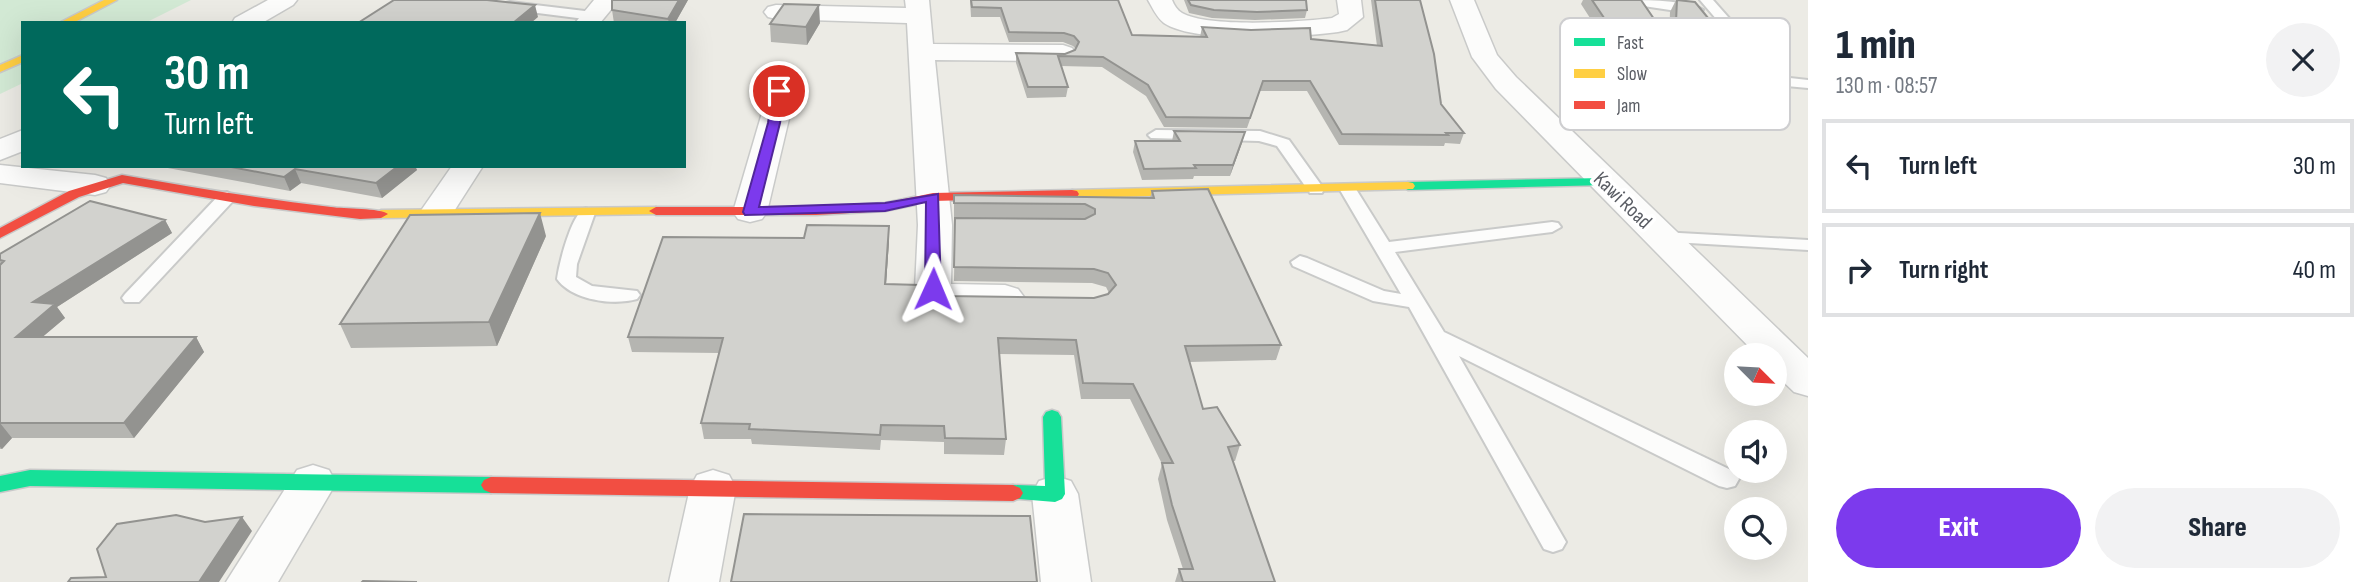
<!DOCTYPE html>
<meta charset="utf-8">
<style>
body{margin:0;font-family:"Sofia Sans Condensed",sans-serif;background:#f2f2f3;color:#1f2937;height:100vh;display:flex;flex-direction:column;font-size:26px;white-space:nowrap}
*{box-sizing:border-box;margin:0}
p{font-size:23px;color:#747a83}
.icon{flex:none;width:38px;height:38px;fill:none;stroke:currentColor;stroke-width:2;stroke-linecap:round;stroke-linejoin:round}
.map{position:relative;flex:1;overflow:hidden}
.panel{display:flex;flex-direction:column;background:#fff;width:560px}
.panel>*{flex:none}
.hud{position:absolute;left:21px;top:21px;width:665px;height:147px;border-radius:0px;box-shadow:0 7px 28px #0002;background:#00695c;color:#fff;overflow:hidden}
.needle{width:46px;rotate:114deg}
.fabs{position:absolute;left:1724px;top:343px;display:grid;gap:14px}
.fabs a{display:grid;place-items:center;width:63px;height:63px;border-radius:50%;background:#fff;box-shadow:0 7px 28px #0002;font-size:35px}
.pin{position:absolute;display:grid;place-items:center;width:60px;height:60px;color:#fff;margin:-30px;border:4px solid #fff;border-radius:50%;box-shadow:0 2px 7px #0007}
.me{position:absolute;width:77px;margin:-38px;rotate:1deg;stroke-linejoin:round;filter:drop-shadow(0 0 5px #0008)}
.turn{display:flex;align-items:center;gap:24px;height:147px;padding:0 28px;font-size:32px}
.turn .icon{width:91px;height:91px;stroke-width:2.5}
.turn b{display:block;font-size:49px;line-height:60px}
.round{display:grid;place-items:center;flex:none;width:74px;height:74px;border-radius:37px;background:#f2f2f3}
.headline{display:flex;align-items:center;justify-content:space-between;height:119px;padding:0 28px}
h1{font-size:42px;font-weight:800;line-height:52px}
.primary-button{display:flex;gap:14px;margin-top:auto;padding:14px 28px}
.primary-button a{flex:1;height:80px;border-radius:42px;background:#7c3aed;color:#fff;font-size:28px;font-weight:800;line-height:80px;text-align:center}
.primary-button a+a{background:#f2f2f3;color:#1f2937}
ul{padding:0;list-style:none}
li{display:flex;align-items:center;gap:21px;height:94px;margin:0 14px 10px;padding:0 14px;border:4px solid #e0e1e3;border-radius:0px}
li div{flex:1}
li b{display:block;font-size:26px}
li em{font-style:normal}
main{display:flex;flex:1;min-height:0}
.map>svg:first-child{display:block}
.green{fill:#d2e9d4}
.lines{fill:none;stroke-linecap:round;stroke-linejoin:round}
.lane-casing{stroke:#c9cac9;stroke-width:4}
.street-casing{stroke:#c9cac9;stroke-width:3}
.fast-casing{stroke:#c9c9c9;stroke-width:3}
.slow-casing{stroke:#c9c9c9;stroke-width:3}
.jam-casing{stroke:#c9c9c9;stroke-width:3}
.lane{fill:#fcfcfb;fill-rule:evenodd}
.street{fill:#fcfcfb;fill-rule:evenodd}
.fast{fill:#16e098;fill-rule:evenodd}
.slow{fill:#ffcf43;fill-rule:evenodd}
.jam{fill:#f24e42;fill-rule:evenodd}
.wall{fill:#b5b5b1}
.shaded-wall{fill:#939390}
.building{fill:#d2d2ce;stroke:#939390;stroke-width:2}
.route{fill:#7c3aed;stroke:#51269a;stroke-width:2}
.labels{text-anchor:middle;stroke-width:7;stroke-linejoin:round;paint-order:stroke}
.street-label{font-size:21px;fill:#5a5d64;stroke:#fff}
.key{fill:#fff;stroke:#ceced0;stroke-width:2}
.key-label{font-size:19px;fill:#5a5d64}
</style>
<main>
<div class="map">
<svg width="1808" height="582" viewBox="0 0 1808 582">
<rect width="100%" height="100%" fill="#ecebe5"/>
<!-- green -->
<path class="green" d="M0,0H191L145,23H23V83L0,94Z"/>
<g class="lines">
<!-- lane casing -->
<g class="lane-casing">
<path id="lane" d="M1624,0C1644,0 1688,0 1703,10L1697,14L1630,4Z
M1700,0H1713L1781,77L1808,80V88L1612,70L1610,67L1617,63L1765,76Z
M510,2L593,12L599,16L593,20L506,9V3Z
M1156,130L1260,131L1289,140L1324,189L1322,193H1310L1277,146L1259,141L1151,138L1148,135Z
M1348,185L1354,186L1389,242L1552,222L1558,223L1561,227L1552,232L1395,252L1444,332L1735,472L1739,479L1735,486L1727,488L1719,486L1459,356L1566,542L1562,549L1553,552L1544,549L1409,307L1373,301L1293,266L1291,262L1300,256L1307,258L1384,291L1401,294L1340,190Z
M227,192L236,197L233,201L139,302H125L122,298L125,294L221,193Z
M586,208L595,213L577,264L576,277L592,286L637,291L640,295L637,299C613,306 572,300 557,279C559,264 572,211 586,208Z
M1661,232L1808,240V250L1655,241L1652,237Z"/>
</g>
<!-- street casing -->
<g class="street-casing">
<path id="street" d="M268,0H297L293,5L262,23H232L235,18Z
M594,0H619L600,23H575Z
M905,0H929L933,44L1063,45L1072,48L1076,53L1072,58L1063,61L935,60L952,225L951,284L1005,285L1018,289L1024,297L1018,305C991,312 931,314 915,289L918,225L907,23L776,19L768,17L764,12L768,7L776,5L906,8Z
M1148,0H1172C1174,5 1177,10 1182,13C1208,28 1300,22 1332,18L1339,14L1337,0H1361L1363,17L1347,30L1338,32C1300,37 1195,44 1164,23C1157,18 1152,7 1148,0Z
M1450,0H1474L1497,55L1516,77L1808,358V396L1794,392L1774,373V355H1757L1496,89L1472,57Z
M783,67L793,69L796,75L792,106L767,212L762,219L750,222L738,219L733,212L764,106L770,75L773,69Z
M23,130V151L0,160V139Z
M0,165L95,175L106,178L111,185L106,192L95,195L0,183Z
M452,166H483L449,219L437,222L425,219L420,212Z
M313,465L329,470L336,483L278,582H226L297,470Z
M713,470L729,475L736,488L719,582H669L690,488L697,475Z
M1055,476L1071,481L1078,494L1091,582H1041L1032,494L1039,481Z"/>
</g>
<!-- fast casing -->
<g class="fast-casing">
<path id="fast" d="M1603,178L1608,179L1610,182L1608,185L1408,190L1401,186L1408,182Z
M1052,410L1058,412L1061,417L1065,494L1062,499L1055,502L1006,498L1003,493L1006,488L1013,485L1045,486L1043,417L1046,412Z
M30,470L491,477L498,480L501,485L498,490L491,493L30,486L0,492V476Z"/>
</g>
<!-- slow casing -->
<g class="slow-casing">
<path id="slow" d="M104,0H117L73,23H59Z
M23,55V62L0,72V65Z
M1408,182L1413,183L1415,186L1413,189L1072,198L1065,194L1072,190Z
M656,207L663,211L661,214L381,218L374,214L381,210Z"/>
</g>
<!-- jam casing -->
<g class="jam-casing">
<path id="jam" d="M122,175C191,187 261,199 331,207C343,209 381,208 388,214L381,218L360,219L254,206L123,183L79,197L0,238V228L69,191Z
M1072,190L1077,191L1079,194L1077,197L933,201L885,211L816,215H656L649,211L656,207H816L885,203L933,193Z
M491,477L1013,485L1020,488L1023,493L1020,498L1013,501L491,493L484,490L481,485L484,480Z"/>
</g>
<!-- lane -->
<use href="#lane" class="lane"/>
<!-- street -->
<use href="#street" class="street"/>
<!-- fast -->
<use href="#fast" class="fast"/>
<!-- slow -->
<use href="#slow" class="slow"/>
<!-- jam -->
<use href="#jam" class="jam"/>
</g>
<!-- wall -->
<path class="wall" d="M612,0H688L675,23H614L612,10Z
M970,0H1118L1132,35L1200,37L1202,27L1377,46L1371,0H1420L1441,104L1464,133L1460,144L1445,143L1444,146L1339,145L1307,91H1260L1247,128L1164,127L1146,96L1102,67L1061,66L1068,87L1066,97L1027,98L1016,63V53L1065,54L1076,49L1073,46L1063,42H1009L1000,17H971Z
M1184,0H1306L1307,10L1305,18L1255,20L1212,18L1189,13Z
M1583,0H1641L1669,41L1670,12L1676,0L1731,46L1724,60L1673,56L1669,64L1617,60L1581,4Z
M820,23L807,45L771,42L770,24Z
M1174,131L1245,132L1230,176H1194L1193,179L1142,180L1133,152L1135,141H1172Z
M157,166H415L417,170L382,198L301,183L290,191Z
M1152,191L1281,345L1276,360L1189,362L1203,409L1240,445L1235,461H1233L1275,582H1175L1179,569H1183L1167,520L1158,479L1162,464L1130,399H1081L1074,355L999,354L1006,439L1004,455L944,454V442L881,440L880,450L752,444L751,439H704L701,423L719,353L632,352L628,337L889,241L886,284L946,296L1094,298L1108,294L1109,293L1106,287L1092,283L954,281L955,218L1085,219L954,218V195L1150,198Z
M165,220L172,233L57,307L65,318L42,337H196L204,352L134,438H12L2,449H0V254Z
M546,236L497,346L351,348L340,324Z"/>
<!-- shaded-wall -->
<path class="shaded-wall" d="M679,0H688L675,23H669L668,19Z
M535,5L538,17L531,23H513Z
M819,5L820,23L807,45L806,27Z
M1245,132L1242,143L1230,176L1233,165Z
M398,166H415L417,170L382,198L376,183Z
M295,169L301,183L290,191L284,177Z
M540,213L546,236L497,346L489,322Z
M165,220L172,233L57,307L65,318L26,351L16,337L33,302Z
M889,226V241L885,299V284Z
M196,337L204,352L134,438L124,423Z
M0,423L12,438L2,449L0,447Z
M242,517L252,531L219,582H199Z"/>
<!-- building -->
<path class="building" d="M394,0H487L535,5L513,23H358Z
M612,0H679L668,19L612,10Z
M971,0H1118L1132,35L1207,37L1202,27L1251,30L1310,28L1311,39L1382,46L1375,0H1420L1434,54L1441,104L1464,133H1446L1448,135L1342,134L1310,81H1263L1250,118L1166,117L1148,85L1103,57L1058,56L1068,87H1028L1016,53L1065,54L1075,50L1079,42L1074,36L1064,33L1009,32L1001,8L972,7Z
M1188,0H1306L1307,10L1257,12L1214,10L1191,5Z
M1592,0H1641L1676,51L1623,46Z
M1677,0L1695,2L1731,46L1675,43Z
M784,4L819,5L806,27L770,24Z
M1174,131L1245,132L1233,165H1194L1196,168L1144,169L1135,141H1180Z
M226,166H398L376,183L295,169L284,177Z
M1208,189L1281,345L1185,346L1203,409L1217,407L1240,445L1228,447L1275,582H1183L1179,569H1193L1172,505L1162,463H1173L1133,384L1083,383L1076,340L998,338L1006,439L945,438L944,426L881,425L880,435L749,429L750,424L701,423L723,338L628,337L663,237L804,238L807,225L889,226L885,284L920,285L946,296L1094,298L1108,294L1116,285L1108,273L1094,269L954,267L955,218L1085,219L1095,214V209L1085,204L954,203V195L1154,198L1152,191Z
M90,201L165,220L33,302L55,304L16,337H196L124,423H0V265L4,261L0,260V254Z
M540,213L489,322L340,324L410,215Z
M744,514L1030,516L1037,582H731Z
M176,515L205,522L242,517L199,582H68L71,578L106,577L97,549L117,524Z
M363,581L417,582H362Z"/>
<!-- route -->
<path class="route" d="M779,87L785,91L780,123L759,207L885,203L938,194L941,289L939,292H927L925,289L926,202L885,211L745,215L743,212L768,123L773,91Z"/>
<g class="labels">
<!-- street labels -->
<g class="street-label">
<text transform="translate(1623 200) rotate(44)" y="7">Kawi Road</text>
</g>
</g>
<!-- legend -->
<rect x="1560" y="18" width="230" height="112" rx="10" class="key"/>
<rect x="1574" y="38" width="31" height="8" fill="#16e098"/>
<rect x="1574" y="69" width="31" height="9" fill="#ffcf43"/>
<rect x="1574" y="101" width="31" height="8" fill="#f24e42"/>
<g class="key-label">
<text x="1617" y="49">Fast</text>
<text x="1617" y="80">Slow</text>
<text x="1617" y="112">Jam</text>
</g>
</svg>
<div class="fabs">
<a><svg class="needle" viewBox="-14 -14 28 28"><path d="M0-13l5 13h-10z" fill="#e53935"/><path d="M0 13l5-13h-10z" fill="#747a83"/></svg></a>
<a><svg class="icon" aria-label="sound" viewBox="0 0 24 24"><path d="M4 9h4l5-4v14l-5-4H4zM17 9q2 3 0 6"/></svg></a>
<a><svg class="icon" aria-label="search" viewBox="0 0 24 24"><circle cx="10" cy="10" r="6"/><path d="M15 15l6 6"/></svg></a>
</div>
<div class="pin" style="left:779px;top:91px;background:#d93025"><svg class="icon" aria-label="arrive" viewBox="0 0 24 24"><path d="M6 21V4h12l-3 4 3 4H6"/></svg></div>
<svg class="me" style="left:933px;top:289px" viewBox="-20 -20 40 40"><path d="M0-17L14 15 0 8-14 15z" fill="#7c3aed" stroke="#fff" stroke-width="4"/></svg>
<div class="hud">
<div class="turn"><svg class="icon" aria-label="left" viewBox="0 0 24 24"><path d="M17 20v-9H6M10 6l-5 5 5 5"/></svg><div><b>30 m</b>Turn left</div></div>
</div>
</div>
<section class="panel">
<div class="headline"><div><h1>1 min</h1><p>130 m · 08:57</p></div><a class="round"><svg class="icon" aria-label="close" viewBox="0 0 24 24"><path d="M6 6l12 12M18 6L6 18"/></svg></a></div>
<ul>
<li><svg class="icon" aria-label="left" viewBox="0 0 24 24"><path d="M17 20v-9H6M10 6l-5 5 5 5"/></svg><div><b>Turn left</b></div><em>30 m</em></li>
<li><svg class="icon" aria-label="right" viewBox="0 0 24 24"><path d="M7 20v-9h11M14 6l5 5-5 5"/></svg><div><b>Turn right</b></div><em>40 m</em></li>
</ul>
<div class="primary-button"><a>Exit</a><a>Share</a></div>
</section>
</main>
